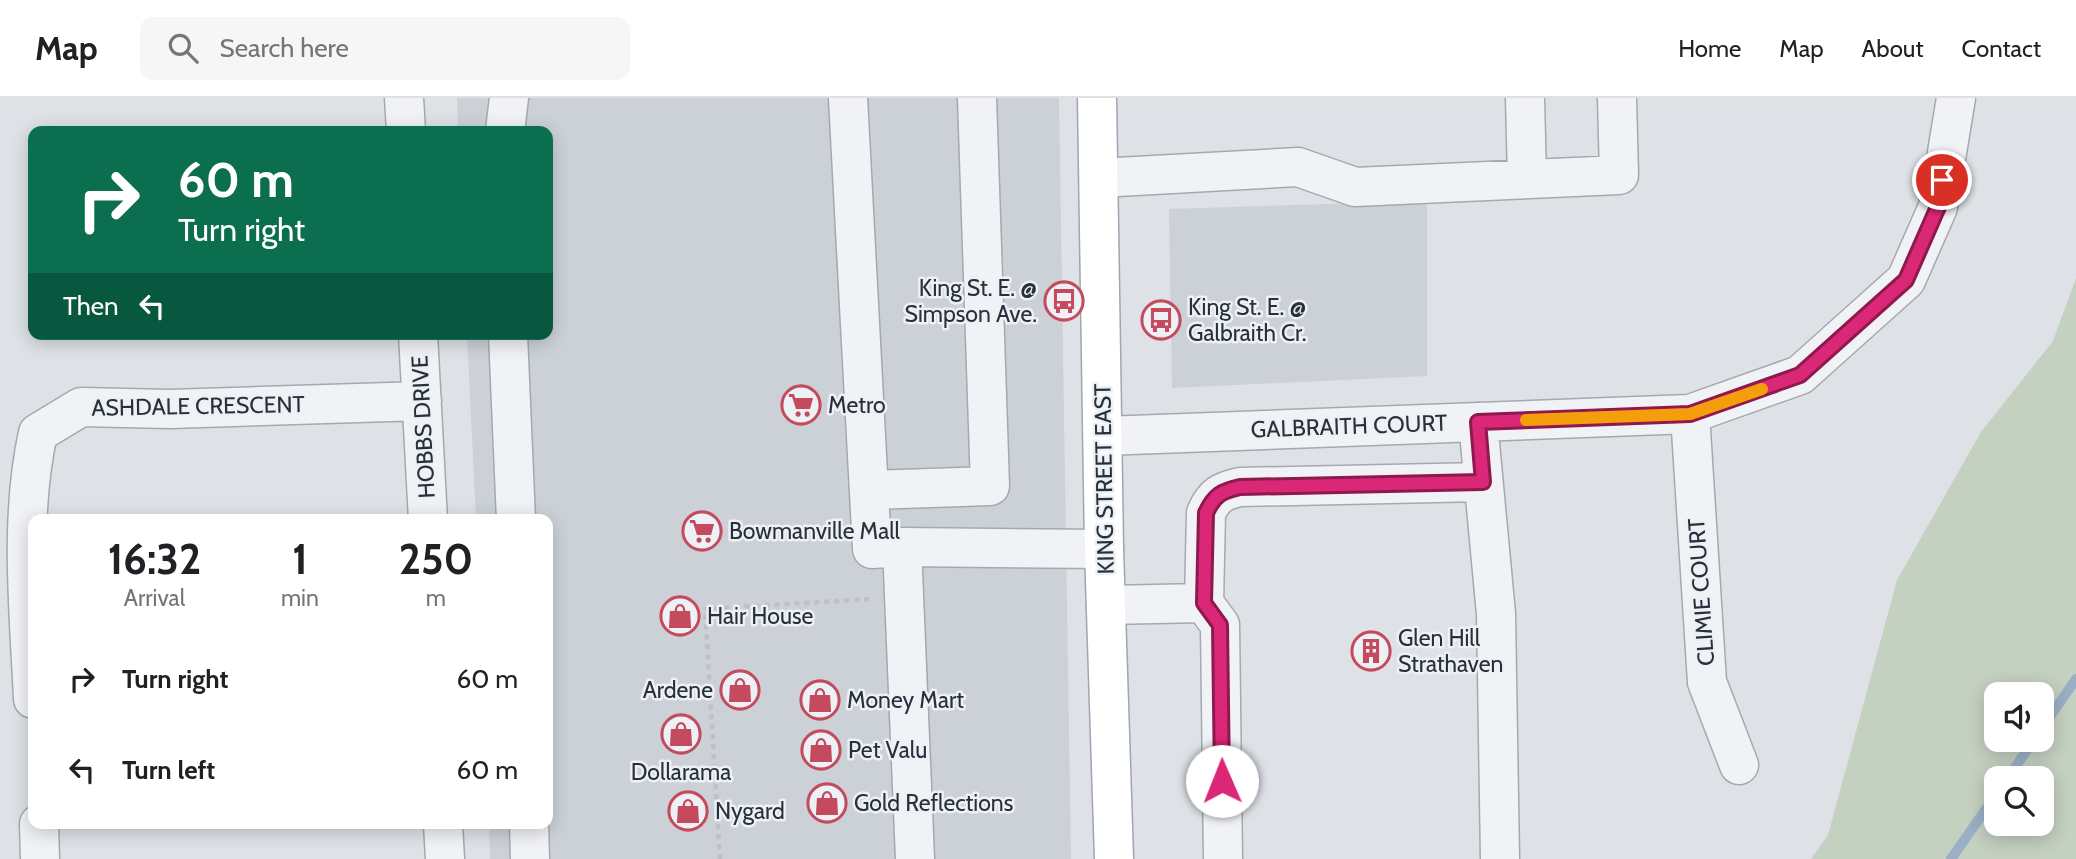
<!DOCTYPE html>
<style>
body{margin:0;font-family:Cabin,sans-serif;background:#f6f6f6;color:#202124;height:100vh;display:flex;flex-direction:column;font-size:26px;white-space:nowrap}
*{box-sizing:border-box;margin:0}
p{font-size:23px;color:#757577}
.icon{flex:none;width:38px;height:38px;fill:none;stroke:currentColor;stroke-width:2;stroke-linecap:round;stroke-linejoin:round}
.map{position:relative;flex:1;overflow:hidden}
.details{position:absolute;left:28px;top:416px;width:525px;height:315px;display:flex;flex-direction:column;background:#fff;border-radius:14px;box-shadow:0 4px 18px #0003}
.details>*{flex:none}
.banner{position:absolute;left:28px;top:28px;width:525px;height:214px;border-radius:14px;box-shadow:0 4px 18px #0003;background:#0b6e4f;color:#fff;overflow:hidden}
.tools{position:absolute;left:1984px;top:584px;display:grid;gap:14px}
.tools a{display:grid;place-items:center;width:70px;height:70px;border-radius:14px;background:#fff;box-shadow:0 4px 18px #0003;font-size:35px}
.pin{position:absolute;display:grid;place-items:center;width:60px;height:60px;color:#fff;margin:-30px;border:4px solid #fff;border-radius:50%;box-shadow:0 2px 7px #0007}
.me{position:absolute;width:77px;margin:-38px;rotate:359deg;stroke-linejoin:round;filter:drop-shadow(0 0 5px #0008)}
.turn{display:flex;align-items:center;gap:24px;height:147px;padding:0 35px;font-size:32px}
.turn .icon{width:91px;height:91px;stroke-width:2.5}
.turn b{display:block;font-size:49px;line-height:60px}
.then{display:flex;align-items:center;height:66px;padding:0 35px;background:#0003;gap:14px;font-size:26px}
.eta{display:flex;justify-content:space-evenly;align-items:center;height:119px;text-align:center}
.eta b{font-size:42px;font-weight:700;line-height:49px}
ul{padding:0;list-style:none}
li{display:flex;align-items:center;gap:21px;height:91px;padding:0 35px}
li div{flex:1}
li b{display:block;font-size:26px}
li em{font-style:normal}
header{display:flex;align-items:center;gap:42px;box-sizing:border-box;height:98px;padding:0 35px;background:#fff;border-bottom:2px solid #e0e0e0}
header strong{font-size:33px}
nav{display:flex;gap:38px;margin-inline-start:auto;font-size:24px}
.search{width:490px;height:63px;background:#f6f6f6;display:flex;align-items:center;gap:18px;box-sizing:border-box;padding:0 24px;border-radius:14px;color:#757577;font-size:26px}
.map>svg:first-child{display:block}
.built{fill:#ccd1d8}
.green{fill:#c4d0c0;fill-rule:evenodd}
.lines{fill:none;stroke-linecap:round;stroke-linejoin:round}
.stream{stroke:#9bafc5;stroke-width:10}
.minor-casing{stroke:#a4a9b0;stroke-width:41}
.major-casing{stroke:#9ea6b2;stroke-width:41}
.path{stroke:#bdc0c5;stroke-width:4.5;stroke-dasharray:5 5;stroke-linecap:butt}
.minor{stroke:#f1f2f5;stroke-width:38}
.major{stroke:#fff;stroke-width:38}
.route-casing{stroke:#8e194d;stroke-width:18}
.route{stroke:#db2777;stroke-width:12}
.slow{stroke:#f59e0b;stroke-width:12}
.labels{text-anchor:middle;stroke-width:5;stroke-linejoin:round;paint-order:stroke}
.poi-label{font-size:23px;fill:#28303c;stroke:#edf0f4;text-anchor:start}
.street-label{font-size:23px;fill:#28303c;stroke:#edf0f4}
</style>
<header>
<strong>Map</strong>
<div class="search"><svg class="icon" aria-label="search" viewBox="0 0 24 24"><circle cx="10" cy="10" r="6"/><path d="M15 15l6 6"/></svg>Search here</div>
<nav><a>Home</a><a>Map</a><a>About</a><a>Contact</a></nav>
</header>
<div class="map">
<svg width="2076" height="761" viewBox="0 0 2076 761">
<rect width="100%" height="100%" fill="#dee2e7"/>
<!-- built -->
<path class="built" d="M457,0H1059L1071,761H490L489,726H548V422H476L467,236H548V33H458Z
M1427,103V278L1172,290L1169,111Z"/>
<!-- green -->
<path class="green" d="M2076,180V761H1811L1828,737L1897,482L1981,334L2053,243ZM1997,597H2042V642H1997ZM1997,681H2042V726H1997Z"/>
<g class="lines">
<!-- stream -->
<path class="stream" d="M2042,630L2076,581
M2007,681L2034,642
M1951,761L1997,695"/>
<!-- minor casing -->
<g class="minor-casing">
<path id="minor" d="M404,0L406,33
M848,0L872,451L902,449L915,761
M1525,0L1527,81
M505,33L509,0
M1099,80L1298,69L1355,89L1619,77L1617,0
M418,236L428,422
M508,236L516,422
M1690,316L1707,584L1739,667
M1478,324L1496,516L1500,761
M1104,338L1690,316L1800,277L1906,182L1938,109L1956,0
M871,392L990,388L977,0
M902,449L1104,451
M1106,507L1204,505
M33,601C29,514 19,421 38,335L81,309L170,311L422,303
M39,726L40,761
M443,726L445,761
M529,726L530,761
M1223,761L1220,527L1204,505L1206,415C1214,397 1222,393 1240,389L1483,384"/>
</g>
<!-- major casing -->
<g class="major-casing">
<path id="major" d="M1097,0L1104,451L1114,761"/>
</g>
<!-- path -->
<path class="path" d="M720,761L705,511L870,501"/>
<!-- minor -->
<use href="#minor" class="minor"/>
<!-- major -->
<use href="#major" class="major"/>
</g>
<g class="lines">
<!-- route casing -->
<g class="route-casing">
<path id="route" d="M1222,683L1220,527L1204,505L1206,415C1214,397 1222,393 1240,389L1483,384L1478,324L1690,316L1800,277L1906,182L1938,109L1942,82"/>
</g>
<!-- route -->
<use href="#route" class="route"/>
<!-- slow -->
<path class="slow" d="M1526,322L1690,316L1762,291"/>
</g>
<!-- icons -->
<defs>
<g id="bus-ring" transform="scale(2.0125)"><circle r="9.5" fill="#edf0f4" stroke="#c44a5d" stroke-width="1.5"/><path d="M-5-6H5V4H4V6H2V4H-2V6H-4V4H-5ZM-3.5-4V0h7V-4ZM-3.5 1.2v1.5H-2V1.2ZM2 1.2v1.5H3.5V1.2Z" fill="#c44a5d"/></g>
<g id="supermarket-ring" transform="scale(2.0125)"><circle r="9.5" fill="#edf0f4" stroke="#c44a5d" stroke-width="1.5"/><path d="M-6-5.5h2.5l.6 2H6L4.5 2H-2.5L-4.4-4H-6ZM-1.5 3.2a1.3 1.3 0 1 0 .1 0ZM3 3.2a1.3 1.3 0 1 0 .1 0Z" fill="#c44a5d"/></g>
<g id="shop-ring" transform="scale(2.0125)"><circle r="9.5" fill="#edf0f4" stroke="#c44a5d" stroke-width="1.5"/><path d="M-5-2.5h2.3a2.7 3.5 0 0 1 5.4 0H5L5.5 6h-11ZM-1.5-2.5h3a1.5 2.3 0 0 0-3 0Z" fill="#c44a5d"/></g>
<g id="building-ring" transform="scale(2.0125)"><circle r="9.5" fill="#edf0f4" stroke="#c44a5d" stroke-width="1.5"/><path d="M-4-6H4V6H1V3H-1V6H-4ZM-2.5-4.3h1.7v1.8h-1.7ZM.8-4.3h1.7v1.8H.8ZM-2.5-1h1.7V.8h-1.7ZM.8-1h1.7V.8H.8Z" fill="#c44a5d"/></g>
</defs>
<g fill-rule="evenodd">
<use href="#bus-ring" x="1064" y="203"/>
<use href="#bus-ring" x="1161" y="222"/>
<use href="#supermarket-ring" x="801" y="307"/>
<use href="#supermarket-ring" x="702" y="433"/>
<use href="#shop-ring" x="680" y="518"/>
<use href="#building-ring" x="1371" y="553"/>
<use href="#shop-ring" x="740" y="592"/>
<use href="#shop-ring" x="820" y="602"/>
<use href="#shop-ring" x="681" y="636"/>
<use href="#shop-ring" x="821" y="652"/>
<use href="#shop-ring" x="827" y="705"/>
<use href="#shop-ring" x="688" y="713"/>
</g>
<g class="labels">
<!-- poi labels -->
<g class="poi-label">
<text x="1037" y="198" text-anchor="end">King St. E. @<tspan x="1037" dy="26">Simpson Ave.</tspan></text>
<text x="1188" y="217">King St. E. @<tspan x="1188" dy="26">Galbraith Cr.</tspan></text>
<text x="828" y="315">Metro</text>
<text x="729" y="441">Bowmanville Mall</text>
<text x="707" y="526">Hair House</text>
<text x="1398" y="548">Glen Hill<tspan x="1398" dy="26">Strathaven</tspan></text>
<text x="713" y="600" text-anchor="end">Ardene</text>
<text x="847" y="610">Money Mart</text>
<text x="848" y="660">Pet Valu</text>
<text x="681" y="682" text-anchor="middle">Dollarama</text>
<text x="854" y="713">Gold Reflections</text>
<text x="715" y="721">Nygard</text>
</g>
<!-- street labels -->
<g class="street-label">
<text transform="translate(198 308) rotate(-1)" y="8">ASHDALE CRESCENT</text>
<text transform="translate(1349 328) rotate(-2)" y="8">GALBRAITH COURT</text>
<text transform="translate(423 329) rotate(-93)" y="8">HOBBS DRIVE</text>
<text transform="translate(1104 381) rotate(-91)" y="8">KING STREET EAST</text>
<text transform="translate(1701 494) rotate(-94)" y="8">CLIMIE COURT</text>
</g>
</g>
</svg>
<div class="tools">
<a><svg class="icon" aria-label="sound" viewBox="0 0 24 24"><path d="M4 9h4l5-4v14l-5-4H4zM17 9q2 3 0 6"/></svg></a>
<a><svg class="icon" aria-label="search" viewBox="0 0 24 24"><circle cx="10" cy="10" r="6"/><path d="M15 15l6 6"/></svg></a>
</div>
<div class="pin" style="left:1942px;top:82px;background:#d93025"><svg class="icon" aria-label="arrive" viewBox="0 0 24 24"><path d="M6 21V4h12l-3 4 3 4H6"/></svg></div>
<svg class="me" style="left:1222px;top:683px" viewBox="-20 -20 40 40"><circle r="19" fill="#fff"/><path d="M0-13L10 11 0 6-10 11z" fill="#db2777"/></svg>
<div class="banner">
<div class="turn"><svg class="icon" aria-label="right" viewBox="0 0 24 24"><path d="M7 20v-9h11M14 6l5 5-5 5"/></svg><div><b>60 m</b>Turn right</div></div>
<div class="then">Then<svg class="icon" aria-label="left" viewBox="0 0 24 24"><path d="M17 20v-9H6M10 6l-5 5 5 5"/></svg></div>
</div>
<section class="details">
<div class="eta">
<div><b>16:32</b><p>Arrival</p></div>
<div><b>1</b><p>min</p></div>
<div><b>250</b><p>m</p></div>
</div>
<ul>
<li><svg class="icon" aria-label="right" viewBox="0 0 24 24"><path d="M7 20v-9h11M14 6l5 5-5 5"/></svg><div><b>Turn right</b></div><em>60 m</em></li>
<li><svg class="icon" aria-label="left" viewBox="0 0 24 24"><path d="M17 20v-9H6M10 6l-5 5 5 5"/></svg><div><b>Turn left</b></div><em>60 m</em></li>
</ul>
</section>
</div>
